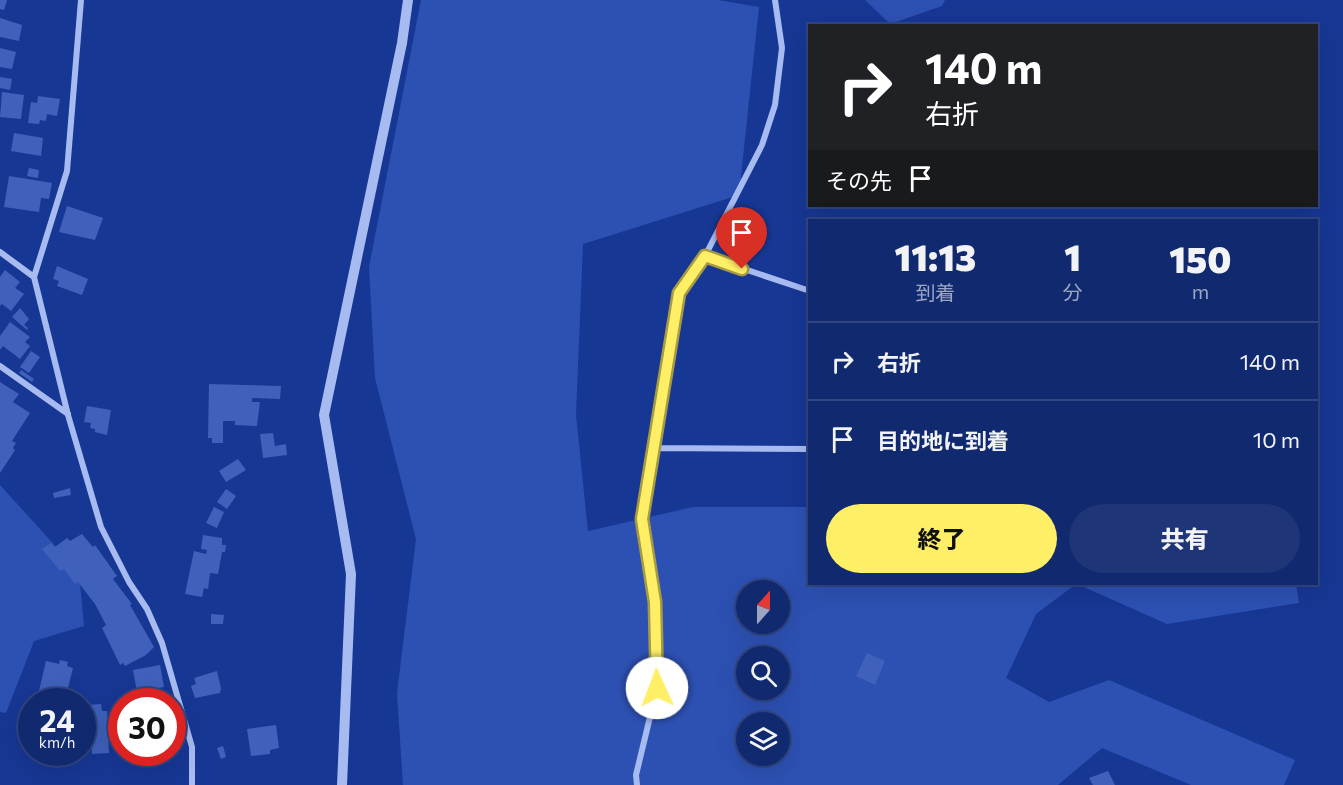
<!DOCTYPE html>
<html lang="ja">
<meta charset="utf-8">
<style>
body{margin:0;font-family:Commissioner,"Noto Sans JP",sans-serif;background:#1e3577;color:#f1f3f6;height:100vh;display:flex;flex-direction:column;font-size:22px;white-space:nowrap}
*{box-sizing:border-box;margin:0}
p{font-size:20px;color:#9ca6c3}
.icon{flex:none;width:33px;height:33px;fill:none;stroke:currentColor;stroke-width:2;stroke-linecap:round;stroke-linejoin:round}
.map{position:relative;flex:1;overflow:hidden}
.sheet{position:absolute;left:808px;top:219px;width:510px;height:366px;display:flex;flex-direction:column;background:#11296f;border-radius:0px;box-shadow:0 6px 24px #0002,0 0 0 2px #304582}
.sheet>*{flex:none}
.guide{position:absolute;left:808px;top:24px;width:510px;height:183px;border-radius:0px;box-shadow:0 6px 24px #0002,0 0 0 2px #304582;background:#202124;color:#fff;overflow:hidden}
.needle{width:39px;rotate:21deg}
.buttons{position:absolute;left:736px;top:580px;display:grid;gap:12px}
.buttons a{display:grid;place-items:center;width:54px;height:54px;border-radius:50%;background:#11296f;box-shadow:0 6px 24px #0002,0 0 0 2px #304582;font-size:30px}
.speed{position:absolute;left:18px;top:688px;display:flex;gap:12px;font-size:30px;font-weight:700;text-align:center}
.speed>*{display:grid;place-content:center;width:78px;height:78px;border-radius:50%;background:#11296f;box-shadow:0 6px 24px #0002,0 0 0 2px #304582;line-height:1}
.speed small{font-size:15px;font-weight:400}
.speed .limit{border:9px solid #d22;background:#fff;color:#111}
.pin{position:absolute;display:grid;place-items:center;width:51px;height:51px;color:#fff;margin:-62px -26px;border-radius:50% 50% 50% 0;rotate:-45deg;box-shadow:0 0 6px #0007}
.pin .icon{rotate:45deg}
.me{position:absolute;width:66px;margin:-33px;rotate:358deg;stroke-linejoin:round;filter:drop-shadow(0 0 4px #0008)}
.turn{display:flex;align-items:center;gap:21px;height:126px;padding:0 18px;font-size:27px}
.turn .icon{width:78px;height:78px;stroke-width:2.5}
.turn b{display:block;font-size:42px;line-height:51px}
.then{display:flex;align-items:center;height:57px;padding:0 18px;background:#0003;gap:12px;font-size:22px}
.eta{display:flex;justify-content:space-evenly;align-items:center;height:102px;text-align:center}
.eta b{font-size:36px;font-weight:800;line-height:42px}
.action{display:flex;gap:12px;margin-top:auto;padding:12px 18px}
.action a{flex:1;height:69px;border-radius:36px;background:#ffef67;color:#111;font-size:24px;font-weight:800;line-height:69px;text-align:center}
.action a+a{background:#1e3577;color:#f1f3f6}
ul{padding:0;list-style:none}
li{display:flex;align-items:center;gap:18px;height:78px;padding:0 18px;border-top:2px solid #304582}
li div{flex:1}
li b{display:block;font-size:22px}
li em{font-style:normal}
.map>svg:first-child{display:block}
.green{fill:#2d51b3;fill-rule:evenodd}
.building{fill:#3f61bb}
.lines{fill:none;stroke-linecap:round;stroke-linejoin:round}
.minor{stroke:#a7bbf1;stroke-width:6}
.tertiary{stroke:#a7bbf1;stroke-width:10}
.route-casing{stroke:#a69b43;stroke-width:15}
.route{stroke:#ffef67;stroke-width:10}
</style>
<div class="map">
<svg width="1343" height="785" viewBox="0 0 1343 785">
<rect width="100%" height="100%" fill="#173794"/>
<!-- green -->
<path class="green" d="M421,0H718L759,7L739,195L583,244L576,415L588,531L693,507H810V584H1076L1036,614L1006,678L1049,702L1109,680L1295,760L1284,785H1191L1102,748L1058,785H403L397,693L416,539L375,378L369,267ZM747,591H780V624H747ZM747,657H780V690H747ZM747,723H780V756H747Z
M865,0H945L942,6L890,24Z
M0,485L79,572L84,626L34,641L6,713L0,712Z
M1077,584H1296L1299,603L1167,624Z"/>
<!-- building -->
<path class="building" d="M0,0H7L4,10L0,9Z
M0,18L22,25L19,41L0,37Z
M0,48L16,52L12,69L0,67Z
M0,77L12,79L10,90L0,88Z
M2,92L24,95L21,119L0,117Z
M38,96L60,99L57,116L47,114L46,121L40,120L39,124L28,123L31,102L37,103Z
M14,133L43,138L41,156L11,151Z
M29,168L39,170L38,178L27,176Z
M9,176L52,183L49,199L41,198L39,212L4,207Z
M67,206L103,218L95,240L59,232Z
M57,266L88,279L82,295L57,286L59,281L53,279Z
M5,270L20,282L15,288L24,294L11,311L2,304L0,306V277Z
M20,308L29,319L24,325L28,328L27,330L12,317Z
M10,322L30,337L25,342L30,346L20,359L3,346L0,350V336Z
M31,351L40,357L29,373L20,367Z
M21,370L34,379L32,382L19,373Z
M0,382L19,394L13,402L30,413L12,441L16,443L13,448L15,450L0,473Z
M209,384L281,386L280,399L252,398V402H260L257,426L235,425V421H223V443H212V438H208Z
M87,406L111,410L107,435L95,432V429L90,428L91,423L84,422Z
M273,433L275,446L286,444L287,455L263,458L260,434Z
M238,459L246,470L226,482L219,471Z
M70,488L71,495L54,498L53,493Z
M226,489L236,496L227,509L217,502Z
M214,507L224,512L217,528L206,523Z
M82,534L93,547L95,545L117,576L113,579L132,604L130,605L154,647L146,655L125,666L123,663L120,665L102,628L106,625L95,604L78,582L75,584L64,569L60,571L42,549L51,543L55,547L67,538L70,541Z
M203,535L222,538V545H226L225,552H222L218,574L210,573L208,589L204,588L202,597L185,594L194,551L206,554L207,550L201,549Z
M211,614L224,615L223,624H211Z
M867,653L885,661L875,685L856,676Z
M60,660L68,662L67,666L73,668L67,692L55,689L51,699L38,695L46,661L59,664Z
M160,665L164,687L137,692L133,670Z
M217,671L221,688L220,693L195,698L191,686L196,684L194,678Z
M101,704L102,711H107L109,753L92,754L90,712H87L86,705Z
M276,725L279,748L270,750V754L251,756L247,729Z
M223,746L226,757L221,759L217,748Z
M1108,771L1115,785H1093L1089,778Z"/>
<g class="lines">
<!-- minor -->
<path class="minor" d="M81,0L67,171L34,277L68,415L101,527L129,582L147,609L162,643L192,747V785
M0,252L34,277
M705,256L810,291
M0,366L68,414
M653,448L810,449
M637,785L636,775L657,688L655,602L642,519L679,293L705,256L762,145L775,105L782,48L775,0"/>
<!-- tertiary -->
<path class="tertiary" d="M342,785L351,574L324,415L402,43L408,0"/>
</g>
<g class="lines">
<!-- route casing -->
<g class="route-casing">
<path id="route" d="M657,688L655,602L642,519L679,293L705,256L742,269"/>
</g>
<!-- route -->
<use href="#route" class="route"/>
</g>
</svg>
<div class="buttons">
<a><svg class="needle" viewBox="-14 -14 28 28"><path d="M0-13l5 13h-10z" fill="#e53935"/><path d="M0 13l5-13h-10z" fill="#9ca6c3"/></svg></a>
<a><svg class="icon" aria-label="search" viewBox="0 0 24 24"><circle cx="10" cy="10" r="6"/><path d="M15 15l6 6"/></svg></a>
<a><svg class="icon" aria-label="layers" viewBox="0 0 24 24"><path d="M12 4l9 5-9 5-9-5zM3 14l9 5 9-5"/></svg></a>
</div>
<div class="speed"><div>24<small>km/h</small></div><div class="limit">30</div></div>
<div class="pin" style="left:742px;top:269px;background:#d93025"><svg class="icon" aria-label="arrive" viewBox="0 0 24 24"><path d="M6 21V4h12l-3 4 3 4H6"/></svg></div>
<svg class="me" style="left:657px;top:688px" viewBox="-20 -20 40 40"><circle r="19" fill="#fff"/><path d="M0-13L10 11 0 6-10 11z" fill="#ffef67"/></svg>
<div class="guide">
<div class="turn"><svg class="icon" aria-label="right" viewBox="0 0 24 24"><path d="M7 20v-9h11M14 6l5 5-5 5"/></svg><div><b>140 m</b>右折</div></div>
<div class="then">その先<svg class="icon" aria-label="arrive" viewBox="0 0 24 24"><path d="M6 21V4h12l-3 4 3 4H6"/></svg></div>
</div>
<section class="sheet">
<div class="eta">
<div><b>11:13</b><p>到着</p></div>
<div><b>1</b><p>分</p></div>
<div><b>150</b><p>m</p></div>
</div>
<ul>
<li><svg class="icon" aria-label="right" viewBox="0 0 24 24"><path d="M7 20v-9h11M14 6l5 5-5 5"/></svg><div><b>右折</b></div><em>140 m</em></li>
<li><svg class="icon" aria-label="arrive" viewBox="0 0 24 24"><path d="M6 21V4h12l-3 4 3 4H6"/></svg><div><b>目的地に到着</b></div><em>10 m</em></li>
</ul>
<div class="action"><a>終了</a><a>共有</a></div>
</section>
</div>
